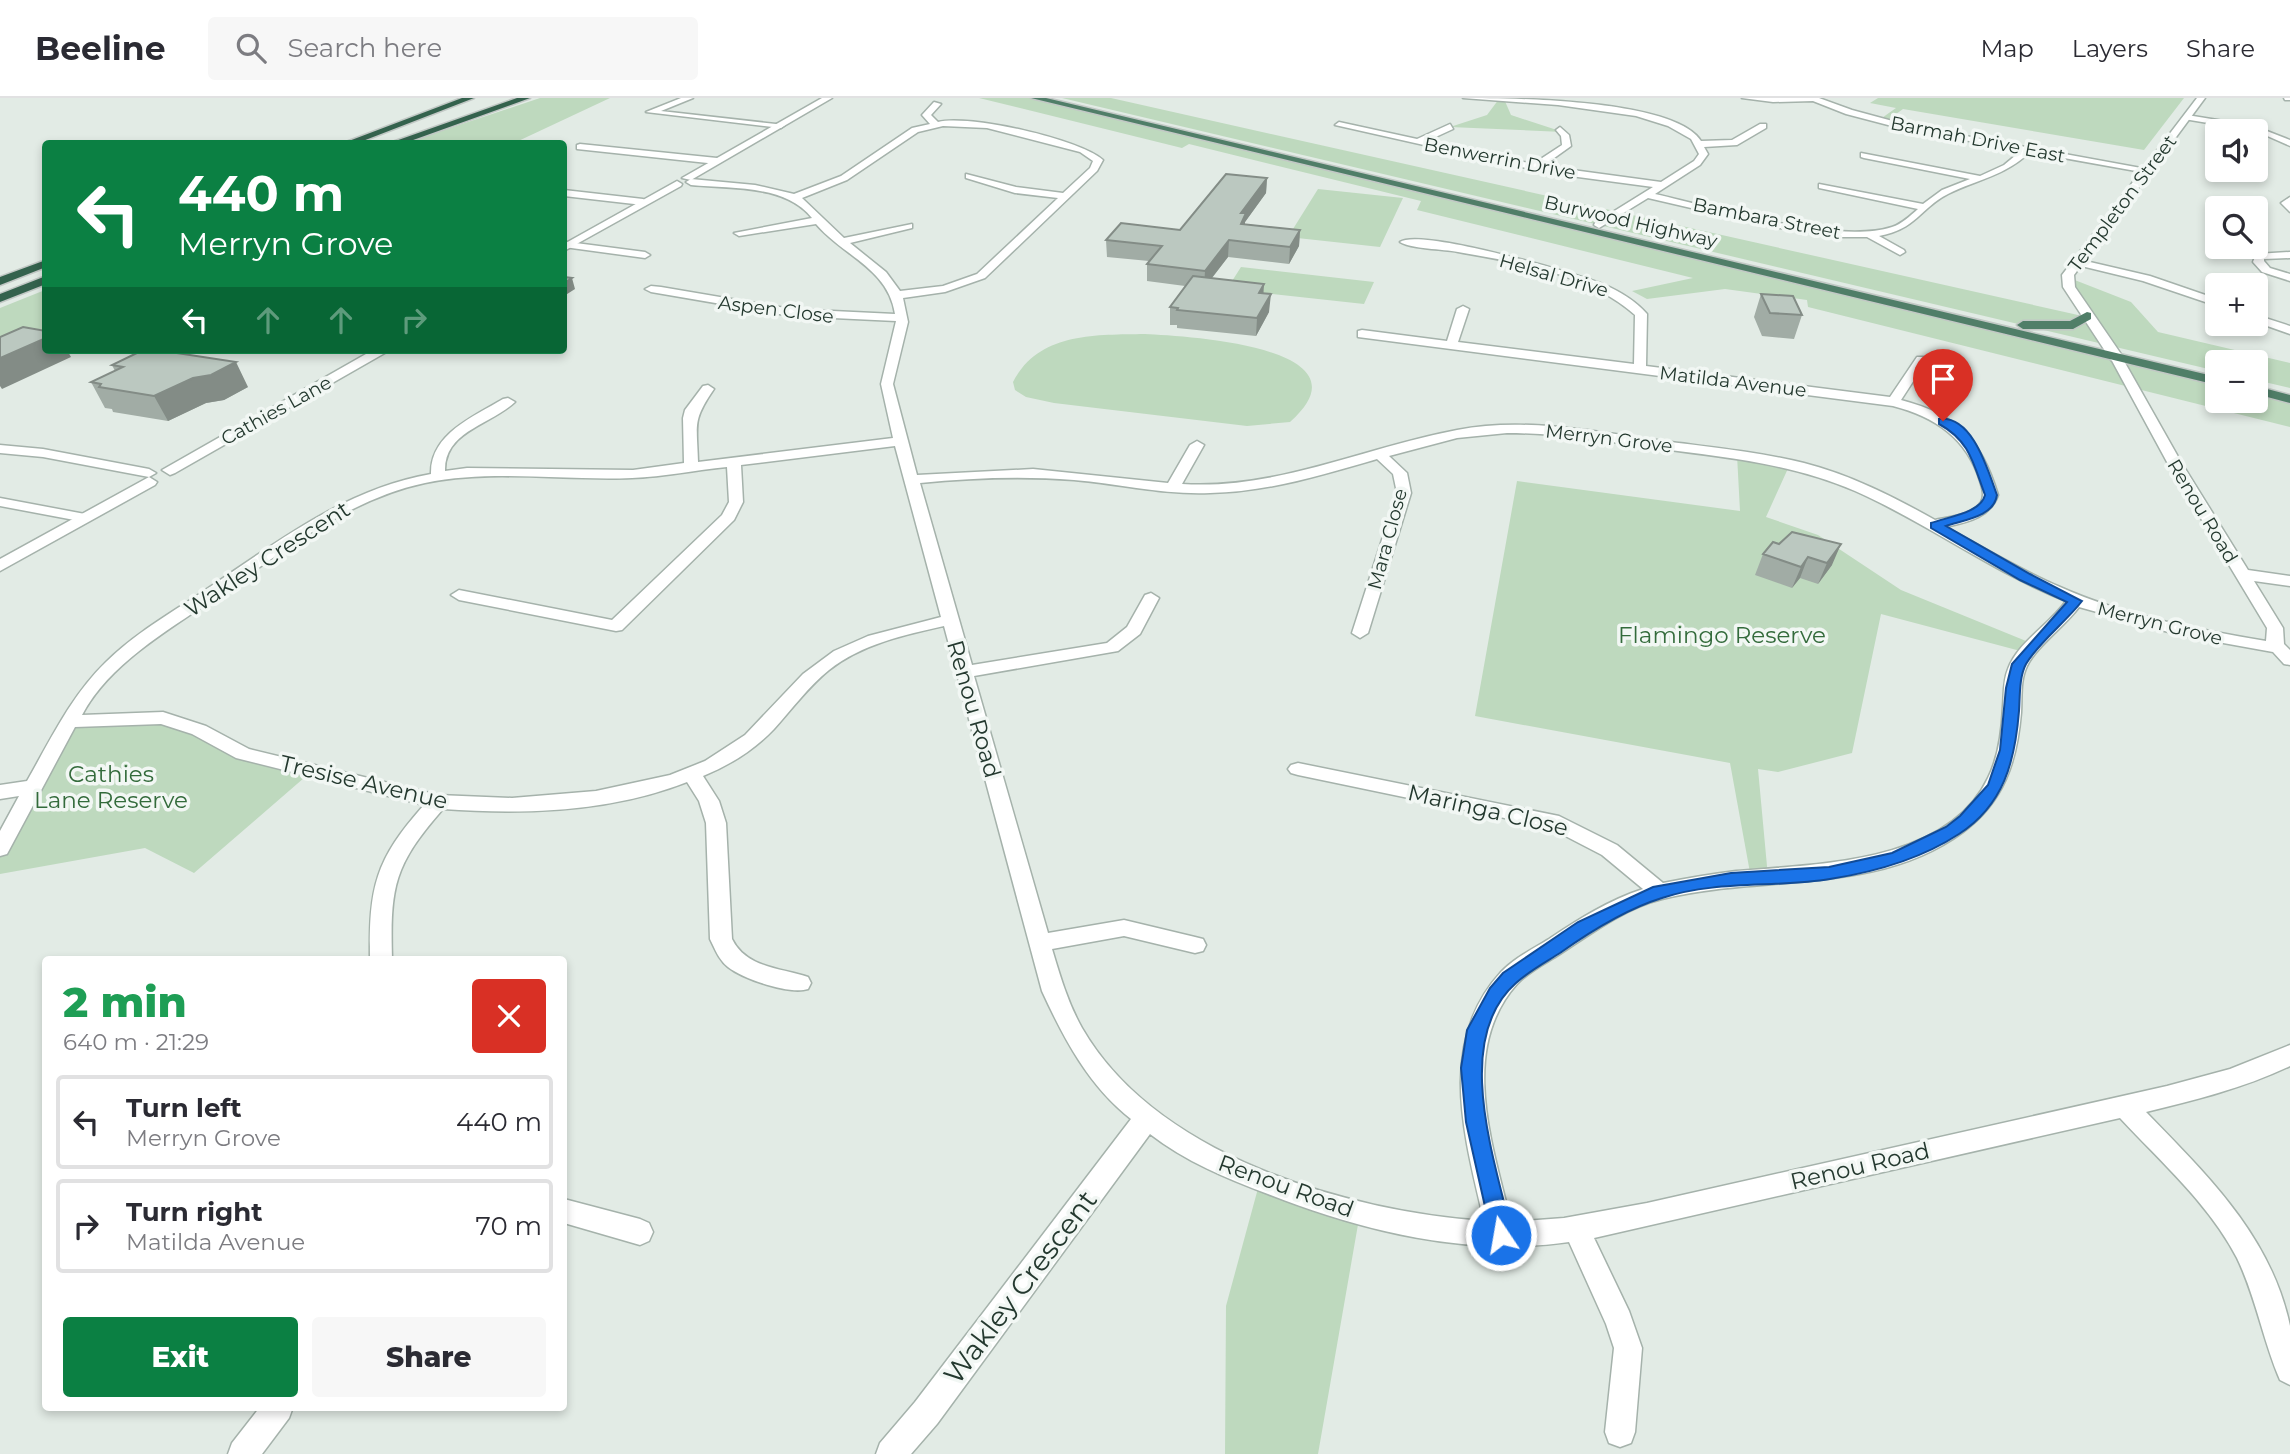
<!DOCTYPE html>
<meta charset="utf-8">
<style>
body{margin:0;font-family:Montserrat,sans-serif;background:#f7f7f7;color:#2b2b33;height:100vh;display:flex;flex-direction:column;font-size:26px;white-space:nowrap}
*{box-sizing:border-box;margin:0}
p{font-size:23px;color:#7c7c81}
.icon{flex:none;width:38px;height:38px;fill:none;stroke:currentColor;stroke-width:2;stroke-linecap:round;stroke-linejoin:round}
.map{position:relative;flex:1;overflow:hidden}
.drawer{position:absolute;left:42px;top:858px;width:525px;height:455px;display:flex;flex-direction:column;background:#fff;border-radius:7px;box-shadow:0 4px 10px #0003}
.drawer>*{flex:none}
.hud{position:absolute;left:42px;top:42px;width:525px;height:214px;border-radius:7px;box-shadow:0 4px 10px #0003;background:#0b8043;color:#fff;overflow:hidden}
.controls{position:absolute;left:2205px;top:21px;display:grid;gap:14px}
.controls a{display:grid;place-items:center;width:63px;height:63px;border-radius:7px;background:#fff;box-shadow:0 4px 10px #0003;font-size:35px}
.pin{position:absolute;display:grid;place-items:center;width:60px;height:60px;color:#fff;margin:-72px -30px;border-radius:50% 50% 50% 0;rotate:-45deg;box-shadow:0 0 7px #0007}
.pin .icon{rotate:45deg}
.me{position:absolute;width:77px;margin:-38px;rotate:348deg;stroke-linejoin:round;filter:drop-shadow(0 0 5px #0008)}
.turn{display:flex;align-items:center;gap:24px;height:147px;padding:0 21px;font-size:32px}
.turn .icon{width:91px;height:91px;stroke-width:2.5}
.turn b{display:block;font-size:49px;line-height:60px}
.lanes{display:flex;align-items:center;height:66px;padding:0 21px;background:#0003;justify-content:center;gap:35px;direction:ltr}
.lanes .off{opacity:.35}
.round{display:grid;place-items:center;flex:none;width:74px;height:74px;border-radius:7px;background:#f7f7f7}
.summary{display:flex;align-items:center;justify-content:space-between;height:119px;padding:0 21px}
h1{font-size:42px;font-weight:800;line-height:52px;color:#1e9e55}
.primary-button{display:flex;gap:14px;margin-top:auto;padding:14px 21px}
.primary-button a{flex:1;height:80px;border-radius:7px;background:#0b8043;color:#fff;font-size:28px;font-weight:800;line-height:80px;text-align:center}
.primary-button a+a{background:#f7f7f7;color:#2b2b33}
ul{padding:0;list-style:none}
li{display:flex;align-items:center;gap:21px;height:94px;margin:0 14px 10px;padding:0 7px;border:4px solid #e1e1e2;border-radius:7px}
li div{flex:1}
li b{display:block;font-size:26px}
li em{font-style:normal}
header{display:flex;align-items:center;gap:42px;box-sizing:border-box;height:98px;padding:0 35px;background:#fff;border-bottom:2px solid #e1e1e2}
header strong{font-size:33px}
nav{display:flex;gap:38px;margin-inline-start:auto;font-size:24px}
.search{width:490px;height:63px;background:#f7f7f7;display:flex;align-items:center;gap:18px;box-sizing:border-box;padding:0 24px;border-radius:7px;color:#7c7c81;font-size:26px}
.map>svg:first-child{display:block}
.green{fill:#bed9be}
.lines{fill:none;stroke-linecap:round;stroke-linejoin:round}
.minor-casing{stroke:#a5b2ab;stroke-width:3}
.tertiary-casing{stroke:#a5b2ab;stroke-width:3}
.trunk-casing{stroke:#c2c8c5;stroke-width:3}
.motorway-casing{stroke:#c2c8c5;stroke-width:3}
.minor{fill:#fff;fill-rule:evenodd}
.tertiary{fill:#fff;fill-rule:evenodd}
.trunk{fill:#507e68;fill-rule:evenodd}
.motorway{fill:#34624d;fill-rule:evenodd}
.wall{fill:#a1aca5}
.shaded-wall{fill:#838c86}
.building{fill:#bbc8c0;stroke:#838c86;stroke-width:2}
.route{fill:#1a73e8;stroke:#114b97;stroke-width:2}
.labels{text-anchor:middle;stroke-width:7;stroke-linejoin:round;paint-order:stroke}
.far-street-label{font-size:19px;fill:#24392f;stroke:#f2f7f4}
.street-label{font-size:23px;fill:#24392f;stroke:#f2f7f4}
.park-label{font-size:23px;fill:#336b3b;stroke:#f2f7f4}
.near-street-label{font-size:28px;fill:#24392f;stroke:#f2f7f4}
</style>
<header>
<strong>Beeline</strong>
<div class="search"><svg class="icon" aria-label="search" viewBox="0 0 24 24"><circle cx="10" cy="10" r="6"/><path d="M15 15l6 6"/></svg>Search here</div>
<nav><a>Map</a><a>Layers</a><a>Share</a></nav>
</header>
<div class="map">
<svg width="2290" height="1356" viewBox="0 0 2290 1356">
<rect width="100%" height="100%" fill="#e2ebe5"/>
<!-- green -->
<path class="green" d="M540,0H610L514,45H405Z
M979,0H1035L2217,283V303H2256V292L2290,301V329L1808,209L1807,202L1725,191L1647,201L1632,193L1693,180L1417,112L1421,103L1189,46L1182,50Z
M1062,0H1111L2087,219L2067,179L2131,204L2158,234L2290,265V290L2256,282V264H2217V273Z
M1878,0H2184L2144,52L1903,11L1885,24L1879,22L1896,10L1870,5Z
M1499,1H1504L1511,17L1563,34L1450,29L1487,17Z
M1318,91L1403,100L1380,149L1288,139Z
M1241,169L1374,184L1364,206L1227,191Z
M45,192V242L0,259V210Z
M1145,236C1184,238 1376,248 1290,324L1247,328L1054,305L1026,299L1015,292L1013,284C1039,234 1095,237 1145,236Z
M1737,357L1790,366L1766,419L1818,437L1901,492L2036,547L2028,555L1881,516L1852,655L1778,674L1758,671L1768,779L1751,780L1730,665L1475,618L1517,383L1740,413Z
M163,620L228,650L312,673L194,775L145,750L0,776V751L69,624Z
M1260,1083L1360,1115L1318,1356H1225L1226,1208Z"/>
<g class="lines">
<!-- minor casing -->
<g class="minor-casing">
<path id="minor" d="M681,0H693L661,13L785,27L781,30L646,14Z
M1463,0C1510,0 1675,1 1701,43L1732,42L1760,26H1766V30L1737,47L1704,49L1708,56L1700,67L1655,96C1713,109 1836,147 1892,129C1902,126 1910,118 1918,111L1819,90V86L1923,106L1942,92L1970,81L1864,60L1861,59V55L1980,78L2004,67L2022,52L1911,33L1846,16L1813,3L1773,4L1742,0H1819L1852,12L1911,28L2152,72L2147,75L2030,54C2005,78 1978,81 1948,96C1919,111 1917,131 1879,138L1904,152L1905,154L1900,157L1867,139H1841L1773,129L1648,100L1599,130L1594,127L1595,125L1653,89L1548,75L1335,27L1339,24L1417,41L1450,26L1453,31L1427,43L1533,66L1562,47L1561,38L1556,32L1560,29L1569,37L1571,48L1543,68L1661,84L1694,63L1699,56L1691,41L1668,28L1636,18L1558,7Z
M2284,0H2290V2H2285Z
M934,4L941,6L931,17L938,24C968,16 1080,41 1103,62L1097,73L985,180L945,194L903,200L908,224L893,286L917,377L1033,371L1168,385L1190,347L1197,343L1204,347L1182,386C1278,392 1365,349 1457,332C1518,320 1580,331 1642,340C1696,348 1751,352 1804,365C1851,377 1894,399 1935,422C1949,419 1972,417 1981,404C1985,397 1982,390 1980,383C1967,340 1935,319 1893,308L1358,239V233L1362,232L1447,243L1457,211L1463,208L1469,211L1458,244L1634,266L1635,217C1590,176 1516,164 1458,154C1443,151 1411,151 1400,144C1420,130 1575,175 1603,186C1619,193 1635,202 1647,216L1646,268L1890,299L1917,259H1925L1927,262L1901,302C1958,317 1981,341 1998,397C1990,420 1967,424 1946,429C1984,450 2020,472 2060,489C2125,518 2196,531 2266,543L2267,530L2167,364L2110,259L2120,256L2181,364L2248,472L2290,478V488L2254,483L2283,530L2284,546L2290,552V567L2284,566L2273,554L2179,537L2079,509C2065,528 2036,549 2027,568C2020,582 2022,599 2021,615C2017,663 2004,704 1963,734C1876,798 1762,776 1662,801C1625,810 1592,835 1560,856C1546,865 1529,873 1517,886C1458,952 1493,1048 1511,1124L1564,1120L1647,1105L2167,988L2230,971L2290,947V968C2244,990 2195,1002 2146,1014C2207,1077 2271,1138 2290,1228C2290,1246 2290,1268 2290,1287L2280,1282C2263,1243 2256,1199 2237,1160C2209,1106 2161,1064 2120,1020L1594,1140L1629,1213L1642,1250L1635,1334L1631,1345L1620,1349L1609,1345L1605,1334L1614,1250L1606,1226L1569,1144C1466,1159 1363,1133 1268,1096C1227,1081 1185,1063 1150,1036L937,1326L911,1356H876L880,1345L915,1304L1131,1021C1089,988 1064,941 1042,893L944,528C904,537 862,546 829,572C808,589 792,611 774,631C754,652 730,667 703,678L719,703L726,725L732,841C746,870 781,870 808,879L811,885L808,891C790,897 743,881 728,869C719,862 715,851 710,841L706,725L699,703L687,684C611,714 524,717 443,711C394,767 390,788 392,861H370C369,789 375,762 424,707L236,660L192,636L161,626L75,629L7,756L0,758V733L19,698L0,701V687L27,683C51,641 71,598 106,564C133,537 169,516 201,495C273,447 344,391 431,376C430,336 473,319 503,301L508,300L515,304C491,327 444,333 445,373L467,370L633,372L684,365L683,320L685,312L703,288L708,287L714,291C692,323 697,326 698,364L893,340L881,286L896,223L791,218L651,194L645,191L651,188L661,189L791,211L895,216C888,170 843,158 816,126L739,138L734,135L812,120C785,86 730,91 691,87L686,84L691,81L755,87L794,96L841,78L912,30L930,26L922,17ZM943,28L987,30L1080,54L1093,63L1090,70L1063,95L1016,89L966,76V80L1015,95L1058,100L977,176L943,188L900,193L886,174L850,145L912,130V126L844,140L802,100L847,82L918,34ZM1507,335C1556,335 1605,343 1654,350C1723,359 1791,365 1855,393C1928,425 1992,474 2066,503C2049,527 2018,544 2008,571C2003,583 2004,596 2003,608C2002,632 1999,658 1988,680C1948,766 1816,766 1736,773C1712,776 1688,780 1663,785L1617,747L1559,718L1298,665L1291,667L1288,671L1291,675L1298,677L1548,729L1602,757L1643,791C1609,802 1579,821 1549,841C1533,851 1514,860 1501,874C1436,945 1465,1040 1484,1123C1346,1113 1156,1058 1082,930C1068,905 1060,878 1052,851L1124,838L1195,855L1203,853L1206,847L1203,841L1195,839L1124,822L1048,835L974,578L1118,553L1140,536L1159,500L1151,495L1145,497L1127,529L1107,545L972,567L920,385C971,380 1022,378 1074,382C1120,386 1164,397 1210,395C1267,394 1322,377 1377,361L1393,376L1397,395L1352,535L1360,540L1368,535L1411,395L1407,375L1389,358L1457,340ZM895,348L941,519L868,538L834,553L803,576L745,637L705,663L670,677L596,693L512,700L438,697L249,651L206,628L163,614L82,617C109,566 166,534 212,502C279,457 345,402 425,385C493,371 563,383 632,380C664,379 696,372 727,369L729,404L722,417L612,522L459,492L451,497L459,502L616,533L622,532L734,422L743,404L741,367Z
M2187,17L2254,28L2290,42V48L2256,33L2184,21Z
M580,46L717,60L722,63L717,66L577,51V47Z
M564,92L643,101L648,104L643,107L564,98Z
M2290,99V114L2281,105Z
M568,144L645,154L650,157L645,160L564,149V146Z
M2290,154V160L2264,161V163L2270,170L2290,176V183L2262,174L2253,164L2256,156Z
M2077,161L2150,178L2217,201V208L2143,183L2073,166L2072,164Z
M2256,217L2290,228V236L2256,224Z
M0,347L43,351L149,371L156,375L149,379L43,359L0,355Z
M0,400L85,416L92,420L85,424L0,408Z
M564,1101L640,1121L649,1125L653,1134L649,1143L640,1147L564,1125Z
M260,1309H293L289,1320L262,1356H228L232,1345Z"/>
</g>
<!-- tertiary casing -->
<g class="tertiary-casing">
<path id="tertiary" d="M822,0H832L691,82L682,80Z
M2197,0H2205L2074,177L2075,189L2123,259L2116,263L2111,262L2063,189L2062,177Z
M677,83L682,86L681,88L564,153V146Z
M373,252H390L175,375L170,377L162,372Z
M149,379L157,384L155,387L0,473V461Z"/>
</g>
<!-- trunk casing -->
<g class="trunk-casing">
<path id="trunk" d="M1031,0H1046L2217,279V287Z
M2087,214L2091,215V221L2073,231H2023L2017,227L2023,223H2070Z
M2256,288L2290,297V305L2256,296Z"/>
</g>
<!-- motorway casing -->
<g class="motorway-casing">
<path id="motorway" d="M462,0H474L355,46H341Z
M517,0H530L402,46H387Z
M46,162V169L0,187V179Z
M46,178V186L0,204V196Z"/>
</g>
<!-- minor -->
<use href="#minor" class="minor"/>
<!-- tertiary -->
<use href="#tertiary" class="tertiary"/>
<!-- trunk -->
<use href="#trunk" class="trunk"/>
<!-- motorway -->
<use href="#motorway" class="motorway"/>
</g>
<!-- wall -->
<path class="wall" d="M1267,80L1266,95L1245,124V126L1300,132L1299,148L1289,166L1228,159L1212,180L1264,196L1269,214L1256,238L1177,230V227H1170V209L1185,188L1147,183V166L1149,163L1107,159L1106,142L1180,132Z
M1761,196L1802,217L1794,241L1762,238L1754,219Z
M112,267L248,289L224,302L206,305L168,323L113,314L112,311L105,310L91,284L115,273Z
M1773,444L1832,467L1818,486L1800,480L1792,490L1755,477L1763,456Z"/>
<!-- shaded-wall -->
<path class="shaded-wall" d="M1267,80L1266,95L1245,124V131L1240,142L1241,115Z
M1300,132L1299,148L1289,166L1290,149Z
M1229,142L1228,159L1204,190L1205,173Z
M572,180L575,191L564,198V185Z
M1264,186L1263,203L1259,195Z
M1271,196L1269,214L1256,238L1257,220Z
M46,240V252H67L71,259L2,291L0,288V260Z
M236,264L248,289L224,302L206,305L168,323L154,298L193,280Z
M1841,446L1832,467L1818,486L1827,465Z
M1808,459L1800,480L1792,490L1801,469Z"/>
<!-- building -->
<path class="building" d="M1226,76L1267,80L1241,115H1246L1241,126L1300,132L1290,149L1229,142L1205,173L1147,166L1162,148L1106,142L1121,125L1180,132Z
M1193,178L1264,186L1259,195L1271,196L1257,220L1177,212L1178,210L1170,209Z
M564,179L572,180L564,185Z
M1761,196L1793,198L1802,217L1770,215Z
M23,229L46,233V240L0,260V239Z
M143,252H157L236,264L211,277L193,280L154,298L99,289L101,286L91,284L123,269L112,267Z
M1792,434L1841,446L1827,465L1808,459L1801,469L1763,456L1773,444L1779,446Z"/>
<!-- route -->
<path class="route" d="M1939,321C1973,317 1988,373 1997,397C1994,419 1963,422 1946,428L2030,476L2082,503C2066,524 2039,544 2026,566C2019,579 2020,599 2019,613C2015,663 2004,707 1959,736C1921,761 1875,774 1830,781C1775,790 1716,782 1662,800C1626,811 1591,833 1560,855C1546,864 1529,873 1516,885C1451,942 1496,1065 1512,1137L1509,1144L1501,1147L1493,1144L1466,1024L1461,970L1467,932L1490,890L1503,875L1578,824L1653,789L1731,775L1829,769L1892,755L1946,729L1960,718L1988,687L2000,652L2006,590L2012,566L2067,504L2020,482L1931,430V425C1947,419 1981,415 1985,397C1973,365 1970,343 1939,326Z"/>
<g class="labels">
<!-- far-street labels -->
<g class="far-street-label">
<text transform="translate(1978 41) rotate(11)" y="7">Barmah Drive East</text>
<text transform="translate(1500 60) rotate(11)" y="7">Benwerrin Drive</text>
<text transform="translate(2122 105) rotate(-53)" y="7">Templeton Street</text>
<text transform="translate(1767 120) rotate(11)" y="7">Bambara Street</text>
<text transform="translate(1631 123) rotate(13)" y="7">Burwood Highway</text>
<text transform="translate(1554 177) rotate(16)" y="7">Helsal Drive</text>
<text transform="translate(776 211) rotate(7)" y="7">Aspen Close</text>
<text transform="translate(1733 283) rotate(7)" y="7">Matilda Avenue</text>
<text transform="translate(276 312) rotate(-29)" y="7">Cathies Lane</text>
<text transform="translate(1609 340) rotate(7)" y="7">Merryn Grove</text>
<text transform="translate(2203 413) rotate(59)" y="7">Renou Road</text>
<text transform="translate(1387 441) rotate(-75)" y="7">Mara Close</text>
<text transform="translate(2160 525) rotate(14)" y="7">Merryn Grove</text>
</g>
<!-- street labels -->
<g class="street-label">
<text transform="translate(267 461) rotate(-33)" y="8">Wakley Crescent</text>
<text transform="translate(974 611) rotate(74)" y="8">Renou Road</text>
<text transform="translate(364 684) rotate(13)" y="8">Tresise Avenue</text>
<text transform="translate(1488 712) rotate(13)" y="8">Maringa Close</text>
<text transform="translate(1860 1068) rotate(-13)" y="8">Renou Road</text>
<text transform="translate(1286 1088) rotate(20)" y="8">Renou Road</text>
</g>
<!-- park labels -->
<g class="park-label">
<text x="1722" y="545">Flamingo Reserve</text>
<text x="111" y="684">Cathies<tspan x="111" dy="26">Lane Reserve</tspan></text>
</g>
<!-- near-street labels -->
<g class="near-street-label">
<text transform="translate(1020 1189) rotate(-53)" y="10">Wakley Crescent</text>
</g>
</g>
</svg>
<div class="controls">
<a><svg class="icon" aria-label="sound" viewBox="0 0 24 24"><path d="M4 9h4l5-4v14l-5-4H4zM17 9q2 3 0 6"/></svg></a>
<a><svg class="icon" aria-label="search" viewBox="0 0 24 24"><circle cx="10" cy="10" r="6"/><path d="M15 15l6 6"/></svg></a>
<a>+</a>
<a>−</a>
</div>
<div class="pin" style="left:1943px;top:323px;background:#d93025"><svg class="icon" aria-label="arrive" viewBox="0 0 24 24"><path d="M6 21V4h12l-3 4 3 4H6"/></svg></div>
<svg class="me" style="left:1501px;top:1137px" viewBox="-20 -20 40 40"><circle r="17" fill="#1a73e8" stroke="#fff" stroke-width="3"/><path d="M0-11L8 9 0 5-8 9z" fill="#fff"/></svg>
<div class="hud">
<div class="turn"><svg class="icon" aria-label="left" viewBox="0 0 24 24"><path d="M17 20v-9H6M10 6l-5 5 5 5"/></svg><div><b>440 m</b>Merryn Grove</div></div>
<div class="lanes"><svg class="icon" aria-label="left" viewBox="0 0 24 24"><path d="M17 20v-9H6M10 6l-5 5 5 5"/></svg><svg class="icon off" aria-label="ahead" viewBox="0 0 24 24"><path d="M12 20V5M6 11l6-6 6 6"/></svg><svg class="icon off" aria-label="ahead" viewBox="0 0 24 24"><path d="M12 20V5M6 11l6-6 6 6"/></svg><svg class="icon off" aria-label="right" viewBox="0 0 24 24"><path d="M7 20v-9h11M14 6l5 5-5 5"/></svg></div>
</div>
<section class="drawer">
<div class="summary"><div><h1>2 min</h1><p>640 m · 21:29</p></div><a class="round" style="background:#d93025;color:#fff"><svg class="icon" aria-label="close" viewBox="0 0 24 24"><path d="M6 6l12 12M18 6L6 18"/></svg></a></div>
<ul>
<li><svg class="icon" aria-label="left" viewBox="0 0 24 24"><path d="M17 20v-9H6M10 6l-5 5 5 5"/></svg><div><b>Turn left</b><p>Merryn Grove</p></div><em>440 m</em></li>
<li><svg class="icon" aria-label="right" viewBox="0 0 24 24"><path d="M7 20v-9h11M14 6l5 5-5 5"/></svg><div><b>Turn right</b><p>Matilda Avenue</p></div><em>70 m</em></li>
</ul>
<div class="primary-button"><a>Exit</a><a>Share</a></div>
</section>
</div>
